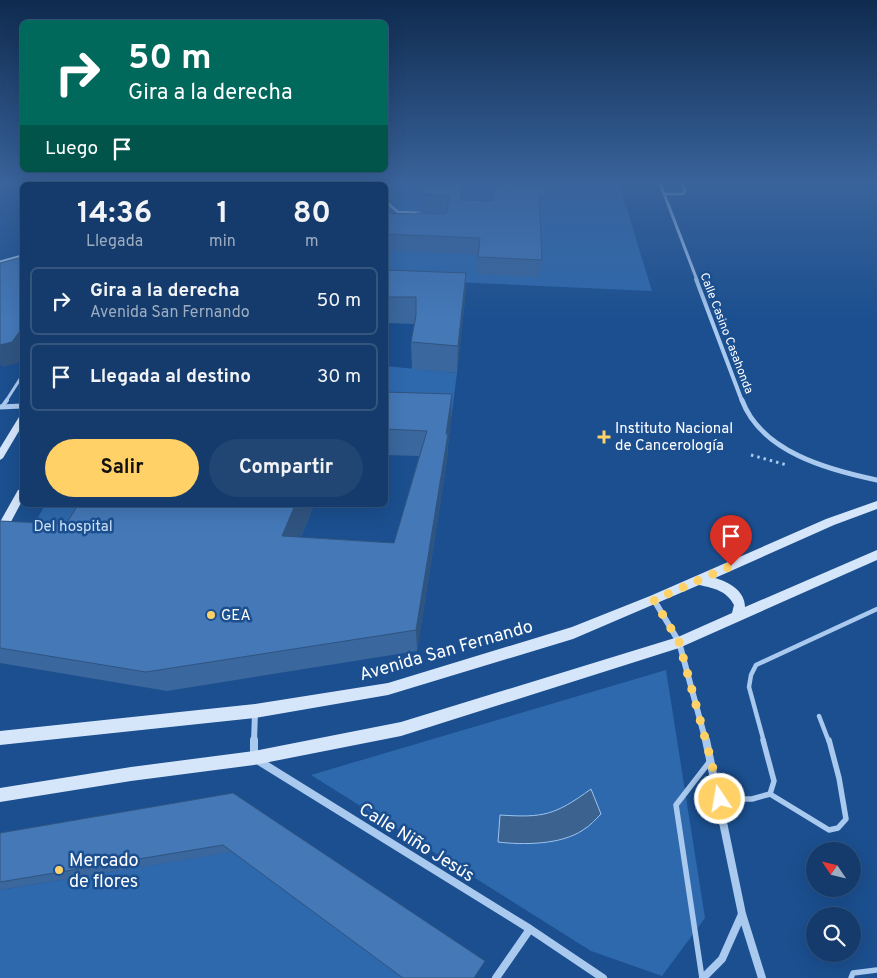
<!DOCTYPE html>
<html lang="es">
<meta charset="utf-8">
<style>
body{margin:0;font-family:Overpass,sans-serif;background:#214673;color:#f1f3f6;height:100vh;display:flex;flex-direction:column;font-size:19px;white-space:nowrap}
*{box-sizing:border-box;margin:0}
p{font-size:16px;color:#9dadc1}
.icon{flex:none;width:28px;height:28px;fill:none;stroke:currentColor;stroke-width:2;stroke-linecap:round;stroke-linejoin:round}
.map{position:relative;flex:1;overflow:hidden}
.details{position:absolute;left:20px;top:182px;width:368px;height:325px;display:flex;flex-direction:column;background:#143b6b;border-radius:8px;box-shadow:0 5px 20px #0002,0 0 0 1px #33557e}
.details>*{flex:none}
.guide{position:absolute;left:20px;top:20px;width:368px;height:152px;border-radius:8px;box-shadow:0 5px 20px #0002,0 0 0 1px #33557e;background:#00695c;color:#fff;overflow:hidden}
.needle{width:32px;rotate:305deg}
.buttons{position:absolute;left:806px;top:842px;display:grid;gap:10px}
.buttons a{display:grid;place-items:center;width:55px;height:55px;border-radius:50%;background:#143b6b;box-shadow:0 5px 20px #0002,0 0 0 1px #33557e;font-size:25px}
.pin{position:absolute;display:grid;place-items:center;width:42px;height:42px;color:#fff;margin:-51px -21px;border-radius:50% 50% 50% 0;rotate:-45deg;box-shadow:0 0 5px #0007}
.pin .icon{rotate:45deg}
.me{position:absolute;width:55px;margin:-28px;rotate:348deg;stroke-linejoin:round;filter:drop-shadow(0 0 4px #0008)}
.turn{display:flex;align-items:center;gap:18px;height:105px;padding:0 25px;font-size:22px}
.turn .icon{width:65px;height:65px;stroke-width:2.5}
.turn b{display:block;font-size:35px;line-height:42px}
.then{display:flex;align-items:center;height:48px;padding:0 25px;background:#0003;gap:10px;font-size:19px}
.eta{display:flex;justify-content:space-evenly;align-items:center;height:85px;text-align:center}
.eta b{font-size:30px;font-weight:700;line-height:35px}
.button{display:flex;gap:10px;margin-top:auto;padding:10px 25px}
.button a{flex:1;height:58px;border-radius:30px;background:#ffd166;color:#111;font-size:20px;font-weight:700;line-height:58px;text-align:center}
.button a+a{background:#214673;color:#f1f3f6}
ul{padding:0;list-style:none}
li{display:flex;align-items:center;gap:15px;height:68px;margin:0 10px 8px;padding:0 15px;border:2px solid #33557e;border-radius:8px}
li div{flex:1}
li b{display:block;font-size:19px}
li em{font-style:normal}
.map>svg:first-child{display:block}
.green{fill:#2e69ad}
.water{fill:#3c6290;stroke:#9cc4f0}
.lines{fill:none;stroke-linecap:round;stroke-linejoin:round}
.path{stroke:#a9c9ee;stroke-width:3;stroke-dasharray:2.5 4;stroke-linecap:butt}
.lane-far4{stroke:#a9c9ee;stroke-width:2.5}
.lane-far3{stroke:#a9c9ee;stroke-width:3}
.lane-far2{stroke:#a9c9ee;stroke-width:4}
.lane-far1{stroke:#a9c9ee;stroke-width:4.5}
.lane{stroke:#a9c9ee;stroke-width:5.5}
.street-far4{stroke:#a9c9ee;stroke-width:3}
.street-far3{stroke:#a9c9ee;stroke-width:4}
.street-far2{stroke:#a9c9ee;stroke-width:5}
.street-far1{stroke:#a9c9ee;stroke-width:6}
.street{stroke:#a9c9ee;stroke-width:8}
.secondary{fill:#d6e6fa;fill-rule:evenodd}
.wall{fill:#3a679d}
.shaded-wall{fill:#305480}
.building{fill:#4478b7;stroke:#305480}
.route{stroke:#ffd166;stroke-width:9;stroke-dasharray:0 16.2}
.poi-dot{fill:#ffd166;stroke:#1b4f8f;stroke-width:2}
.labels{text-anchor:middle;stroke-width:5;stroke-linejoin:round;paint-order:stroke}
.far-street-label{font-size:12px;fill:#fff;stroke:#1b4f8f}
.poi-label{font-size:15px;fill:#fff;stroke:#1b4f8f;text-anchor:start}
.park-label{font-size:15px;fill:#cfe3fa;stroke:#1b4f8f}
.near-street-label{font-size:18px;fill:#fff;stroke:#1b4f8f}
.near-poi-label{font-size:18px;fill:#fff;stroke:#1b4f8f;text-anchor:start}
</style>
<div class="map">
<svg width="877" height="978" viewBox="0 0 877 978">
<rect width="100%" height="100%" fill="#1b4f8f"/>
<!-- green -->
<path class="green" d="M222,183H619L652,291L385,279V185H221Z
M385,366L457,373L451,420L385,418Z
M45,505H112L22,546Z
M666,670L705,918L662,976L591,951L311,775Z
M236,851L409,978H0V890Z"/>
<!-- water -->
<path class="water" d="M591,789L601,814C596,819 590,826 583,830C561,845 523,845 498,842L500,815C544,818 555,815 591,789Z"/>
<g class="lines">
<!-- path -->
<path class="path" d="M751,455L787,465"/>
<!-- lane-far4 -->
<path class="lane-far4" d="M151,185L153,183
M282,185L283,183
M340,185L341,183
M664,194H683L685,191L682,183
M385,201L398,212L420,213"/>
<!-- lane-far3 -->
<path class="lane-far3" d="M6,401L22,376"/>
<!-- lane-far2 -->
<path class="lane-far2" d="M2,407L7,400"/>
<!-- lane-far1 -->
<path class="lane-far1" d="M819,716L829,742
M764,742L749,687L751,675L756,665L877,609"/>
<!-- lane -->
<path class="lane" d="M770,794L829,830L838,828L846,819L839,778L829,740
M720,799H752L770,794L774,781L763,740
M702,978L676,805L710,761
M851,978L853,973L877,970"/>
<!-- street-far4 -->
<path class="street-far4" d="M660,183L697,280
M0,262L22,256"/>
<!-- street-far3 -->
<path class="street-far3" d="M696,279L742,401"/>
<!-- street-far2 -->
<path class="street-far2" d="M742,400C761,452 829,470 877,480
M0,407L22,406"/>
<!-- street-far1 -->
<path class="street-far1" d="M654,600L679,642L706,742
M254,742L255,712"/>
<!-- street -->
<path class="street" d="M254,740V758L530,929L603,978
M706,740L742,914L762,978
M496,978L530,929
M703,978L722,959L742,914"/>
<!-- secondary -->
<path class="secondary" d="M161,183H167L166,185H160Z
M187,183H193L192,185H186Z
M22,416V426L3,458L0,460V448L19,417Z
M22,489V501L4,535L0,536V522L18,490Z
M877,501V509L834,525L715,578C729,582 745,591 745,607L877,550V560L679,648L401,736L254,765L131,781L0,802V788L131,767L254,751L401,722L678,637L732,613L734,605C727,591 714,588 699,585L573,639L388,695L255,718L0,745V731L255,704L388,683L572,627L650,596L826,519Z"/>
</g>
<!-- wall -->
<path class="wall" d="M368,183H464L462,200L493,201L494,183L547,196L545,212H540L542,260L539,277L477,274L478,255L385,250V213L417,214H444L447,212L422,210L421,194L424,184L396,183L394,190H385V185H368Z
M385,270L466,273L465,299L457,373L412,369L411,342L414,324L388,323L385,332Z
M385,392L452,394L451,420L448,445L447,460L417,651L167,691L0,663V521L66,524L78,505H314L301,537L394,543L419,456L385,455Z
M233,793L232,852L0,890V833Z"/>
<!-- shaded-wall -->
<path class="shaded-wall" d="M243,183H250V185H244Z
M394,183H396L394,190Z
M463,183H464L460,216V200Z
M466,273L465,299L457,373L458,346Z
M385,297L388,323L385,332Z
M22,328V362L2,367L0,363V345Z
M452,394L451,420L448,445L447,460L417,651L416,630Z
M295,505H314L291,560L282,536Z"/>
<!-- building -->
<path class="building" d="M197,183H245V184L247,185H196Z
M424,183H463L460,200L493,201L494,183H547V196H539L542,260L478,257L480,238L385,234V213L417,214V213L444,214L447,212L449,196L421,194Z
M22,257V328L12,342L0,345V263Z
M385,270L466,273L458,346L411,342L416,315V297H385V298Z
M385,392L452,394L446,434H448L416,630L146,672L0,648V521L66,524L78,505H295L282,536L394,543L427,431L385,429Z
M233,793L485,961L474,978H403L223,845L0,882V833Z"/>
<!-- sky -->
<linearGradient id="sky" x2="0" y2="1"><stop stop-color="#0f2b4f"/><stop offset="0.57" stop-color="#39639b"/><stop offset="1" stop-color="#39639b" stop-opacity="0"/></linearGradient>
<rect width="877" height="320" fill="url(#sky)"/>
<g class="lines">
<!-- route -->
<path class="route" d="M720,799L711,760L679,642L654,600L731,566"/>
</g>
<!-- markers -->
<g class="poi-dot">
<path d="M601.5 429.5h5v5h5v5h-5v5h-5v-5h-5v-5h5z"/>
<circle cx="211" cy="615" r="5"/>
<circle cx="59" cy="870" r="5"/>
</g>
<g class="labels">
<!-- far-street labels -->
<g class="far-street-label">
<text transform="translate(727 333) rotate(69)" y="4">Calle Casino Casahonda</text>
</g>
<!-- poi labels -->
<g class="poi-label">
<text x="615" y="433">Instituto Nacional<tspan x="615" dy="17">de Cancerología</tspan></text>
<text x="221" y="620">GEA</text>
</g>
<!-- park labels -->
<g class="park-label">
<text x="73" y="531">Del hospital</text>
</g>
<!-- near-street labels -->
<g class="near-street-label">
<text transform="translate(446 650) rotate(-16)" y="6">Avenida San Fernando</text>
<text transform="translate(417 842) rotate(32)" y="6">Calle Niño Jesús</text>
</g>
<!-- near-poi labels -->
<g class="near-poi-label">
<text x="69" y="866">Mercado<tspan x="69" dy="21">de flores</tspan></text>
</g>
</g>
</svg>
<div class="buttons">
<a><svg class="needle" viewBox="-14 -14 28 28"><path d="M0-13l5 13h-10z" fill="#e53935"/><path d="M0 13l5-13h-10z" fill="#9dadc1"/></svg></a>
<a><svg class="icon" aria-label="search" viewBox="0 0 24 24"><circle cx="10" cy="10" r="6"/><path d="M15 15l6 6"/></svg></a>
</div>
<div class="pin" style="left:731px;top:566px;background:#d93025"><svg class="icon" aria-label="arrive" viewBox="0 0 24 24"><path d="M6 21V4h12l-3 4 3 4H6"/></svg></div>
<svg class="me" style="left:720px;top:799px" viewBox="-20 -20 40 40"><circle r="17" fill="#ffd166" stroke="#fff" stroke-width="3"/><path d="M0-11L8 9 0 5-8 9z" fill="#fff"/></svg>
<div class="guide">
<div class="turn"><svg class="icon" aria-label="right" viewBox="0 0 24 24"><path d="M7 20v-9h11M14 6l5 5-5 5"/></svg><div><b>50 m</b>Gira a la derecha</div></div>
<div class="then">Luego<svg class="icon" aria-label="arrive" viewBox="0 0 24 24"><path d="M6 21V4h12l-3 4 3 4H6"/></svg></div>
</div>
<section class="details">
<div class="eta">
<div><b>14:36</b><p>Llegada</p></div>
<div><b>1</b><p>min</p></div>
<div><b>80</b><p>m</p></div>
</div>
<ul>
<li><svg class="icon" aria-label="right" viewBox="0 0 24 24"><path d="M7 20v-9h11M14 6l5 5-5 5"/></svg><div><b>Gira a la derecha</b><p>Avenida San Fernando</p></div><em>50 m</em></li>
<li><svg class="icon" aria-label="arrive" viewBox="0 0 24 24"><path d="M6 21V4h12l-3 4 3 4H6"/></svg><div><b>Llegada al destino</b></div><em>30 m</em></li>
</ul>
<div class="button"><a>Salir</a><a>Compartir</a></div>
</section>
</div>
